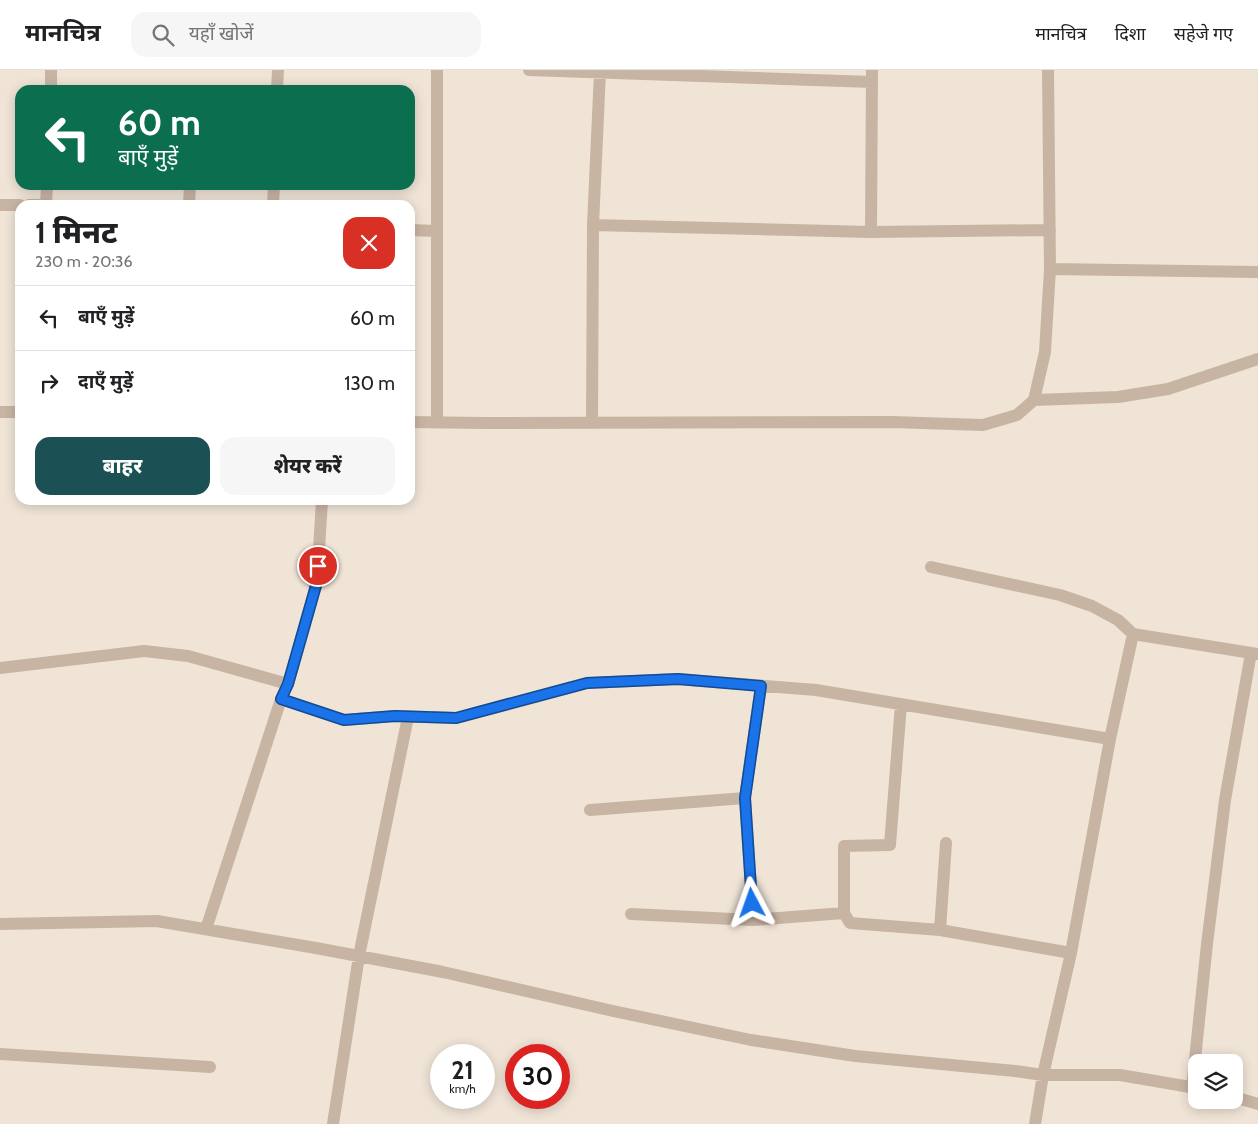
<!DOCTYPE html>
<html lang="hi">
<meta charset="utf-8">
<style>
body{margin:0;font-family:Cabin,"Noto Sans Devanagari",sans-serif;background:#f6f6f6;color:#202124;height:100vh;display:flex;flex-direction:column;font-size:19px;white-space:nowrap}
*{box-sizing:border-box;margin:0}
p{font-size:16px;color:#757577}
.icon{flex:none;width:28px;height:28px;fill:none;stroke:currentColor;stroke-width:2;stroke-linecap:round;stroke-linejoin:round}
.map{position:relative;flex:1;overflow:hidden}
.sheet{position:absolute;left:15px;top:130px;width:400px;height:305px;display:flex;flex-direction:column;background:#fff;border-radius:15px;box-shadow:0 2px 12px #0003}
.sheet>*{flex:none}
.top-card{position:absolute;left:15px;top:15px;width:400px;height:105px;border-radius:15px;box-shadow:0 2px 12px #0003;background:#0b6e4f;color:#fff;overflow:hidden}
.fabs{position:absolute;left:1188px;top:984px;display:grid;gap:10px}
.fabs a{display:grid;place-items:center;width:55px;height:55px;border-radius:10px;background:#fff;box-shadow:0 2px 12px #0003;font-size:25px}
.speed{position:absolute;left:430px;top:974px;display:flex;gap:10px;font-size:25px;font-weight:700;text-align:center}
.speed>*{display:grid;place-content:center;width:65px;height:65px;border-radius:50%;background:#fff;box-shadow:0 2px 12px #0003;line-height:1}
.speed small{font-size:12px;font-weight:400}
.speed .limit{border:8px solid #d22;background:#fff;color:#111}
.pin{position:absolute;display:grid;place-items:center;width:42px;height:42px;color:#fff;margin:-21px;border:2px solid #fff;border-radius:50%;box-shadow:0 1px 5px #0007}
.me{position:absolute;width:55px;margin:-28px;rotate:356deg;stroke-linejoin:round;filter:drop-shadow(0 0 4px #0008)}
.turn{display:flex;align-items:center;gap:18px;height:105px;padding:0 20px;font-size:22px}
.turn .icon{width:65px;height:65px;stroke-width:2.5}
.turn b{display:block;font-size:35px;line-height:42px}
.round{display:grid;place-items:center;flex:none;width:52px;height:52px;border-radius:15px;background:#f6f6f6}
.headline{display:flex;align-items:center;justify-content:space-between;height:85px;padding:0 20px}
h1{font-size:30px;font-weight:800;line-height:38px}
.primary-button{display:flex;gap:10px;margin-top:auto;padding:10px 20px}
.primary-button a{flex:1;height:58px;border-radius:15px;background:#1b5154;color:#fff;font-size:20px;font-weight:800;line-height:58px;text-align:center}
.primary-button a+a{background:#f6f6f6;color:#202124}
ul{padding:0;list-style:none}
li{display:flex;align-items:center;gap:15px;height:65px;padding:0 20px;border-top:1px solid #e0e0e0}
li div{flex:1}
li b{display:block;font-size:19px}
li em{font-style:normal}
header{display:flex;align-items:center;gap:30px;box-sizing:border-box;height:70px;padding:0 25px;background:#fff;border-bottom:1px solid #e0e0e0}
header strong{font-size:24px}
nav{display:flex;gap:28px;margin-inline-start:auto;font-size:18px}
.search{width:350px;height:45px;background:#f6f6f6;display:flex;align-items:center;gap:12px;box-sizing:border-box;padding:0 18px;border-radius:15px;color:#757577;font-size:19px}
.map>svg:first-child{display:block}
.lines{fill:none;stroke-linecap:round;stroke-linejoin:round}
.minor{stroke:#c8b4a3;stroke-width:12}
.route-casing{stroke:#114b97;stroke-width:12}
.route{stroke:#1a73e8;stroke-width:9}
</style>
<header>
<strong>मानचित्र</strong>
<div class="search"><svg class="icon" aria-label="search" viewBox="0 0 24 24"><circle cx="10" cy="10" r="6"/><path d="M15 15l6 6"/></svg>यहाँ खोजें</div>
<nav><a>मानचित्र</a><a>दिशा</a><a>सहेजे गए</a></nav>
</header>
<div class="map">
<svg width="1258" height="1054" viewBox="0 0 1258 1054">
<rect width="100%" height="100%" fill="#f0e4d7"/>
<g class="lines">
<!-- minor -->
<path class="minor" d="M437,0V352
M529,0L872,12
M51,20V0
M277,20L278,0
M0,135H20
M29,135H46
M46,135L47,115
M189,135L190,115
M273,135L274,115
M593,155L871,162L1050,160
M410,160L437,161
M871,162L872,0
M1050,199L1258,202
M1034,330L1118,327L1168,319L1258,289
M0,342H20
M410,352L483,353L892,352L983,355L1017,345L1034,330L1045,282L1050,199L1048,0
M592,353L593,155L600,2
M931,497L1060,525L1092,536L1118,550L1133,564
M0,598L144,581L188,586L288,614
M281,629L344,650L395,646L457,648L587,613L678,609L816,620L1110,669L1133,564L1258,584
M590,740L745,728
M844,843L850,853L940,860L1071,883
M631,844L753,850L844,843V776L890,775L901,634
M753,850L745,728L761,616
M0,854L157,851L316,878L443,902L613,941L751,970L855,986L1015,1001L1043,1005H1120L1196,1018
M206,859L281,629L288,614L317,512L322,430
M940,860L946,773
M0,984L210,997
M1192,1018L1207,874L1225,730L1251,583
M1234,1027L1258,1034
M333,1054L359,886L408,647
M1035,1054L1043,1005L1071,883L1110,669"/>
</g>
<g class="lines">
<!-- route casing -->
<g class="route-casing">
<path id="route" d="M318,496L317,512L288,614L281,629L344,650L395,646L456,648L587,613L678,609L761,616L745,728L752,833"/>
</g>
<!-- route -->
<use href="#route" class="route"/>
</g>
</svg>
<div class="fabs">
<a><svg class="icon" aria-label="layers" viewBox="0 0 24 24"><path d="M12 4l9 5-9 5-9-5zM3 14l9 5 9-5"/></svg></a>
</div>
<div class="speed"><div>21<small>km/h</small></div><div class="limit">30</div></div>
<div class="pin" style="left:318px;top:496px;background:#d93025"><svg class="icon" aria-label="arrive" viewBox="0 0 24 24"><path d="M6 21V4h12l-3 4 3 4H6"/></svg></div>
<svg class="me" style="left:752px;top:833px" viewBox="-20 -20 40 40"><path d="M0-17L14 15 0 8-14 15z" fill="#1a73e8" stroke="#fff" stroke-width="4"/></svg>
<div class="top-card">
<div class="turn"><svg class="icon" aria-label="left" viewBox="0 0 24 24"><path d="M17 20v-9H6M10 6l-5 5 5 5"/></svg><div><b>60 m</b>बाएँ मुड़ें</div></div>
</div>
<section class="sheet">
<div class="headline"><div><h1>1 मिनट</h1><p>230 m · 20:36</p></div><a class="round" style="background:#d93025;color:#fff"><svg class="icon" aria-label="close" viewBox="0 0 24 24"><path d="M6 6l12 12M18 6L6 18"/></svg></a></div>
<ul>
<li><svg class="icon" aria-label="left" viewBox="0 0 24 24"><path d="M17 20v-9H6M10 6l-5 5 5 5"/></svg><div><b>बाएँ मुड़ें</b></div><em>60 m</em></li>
<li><svg class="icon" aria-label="right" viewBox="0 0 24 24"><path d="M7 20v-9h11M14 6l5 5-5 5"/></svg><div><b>दाएँ मुड़ें</b></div><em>130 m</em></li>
</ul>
<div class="primary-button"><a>बाहर</a><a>शेयर करें</a></div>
</section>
</div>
